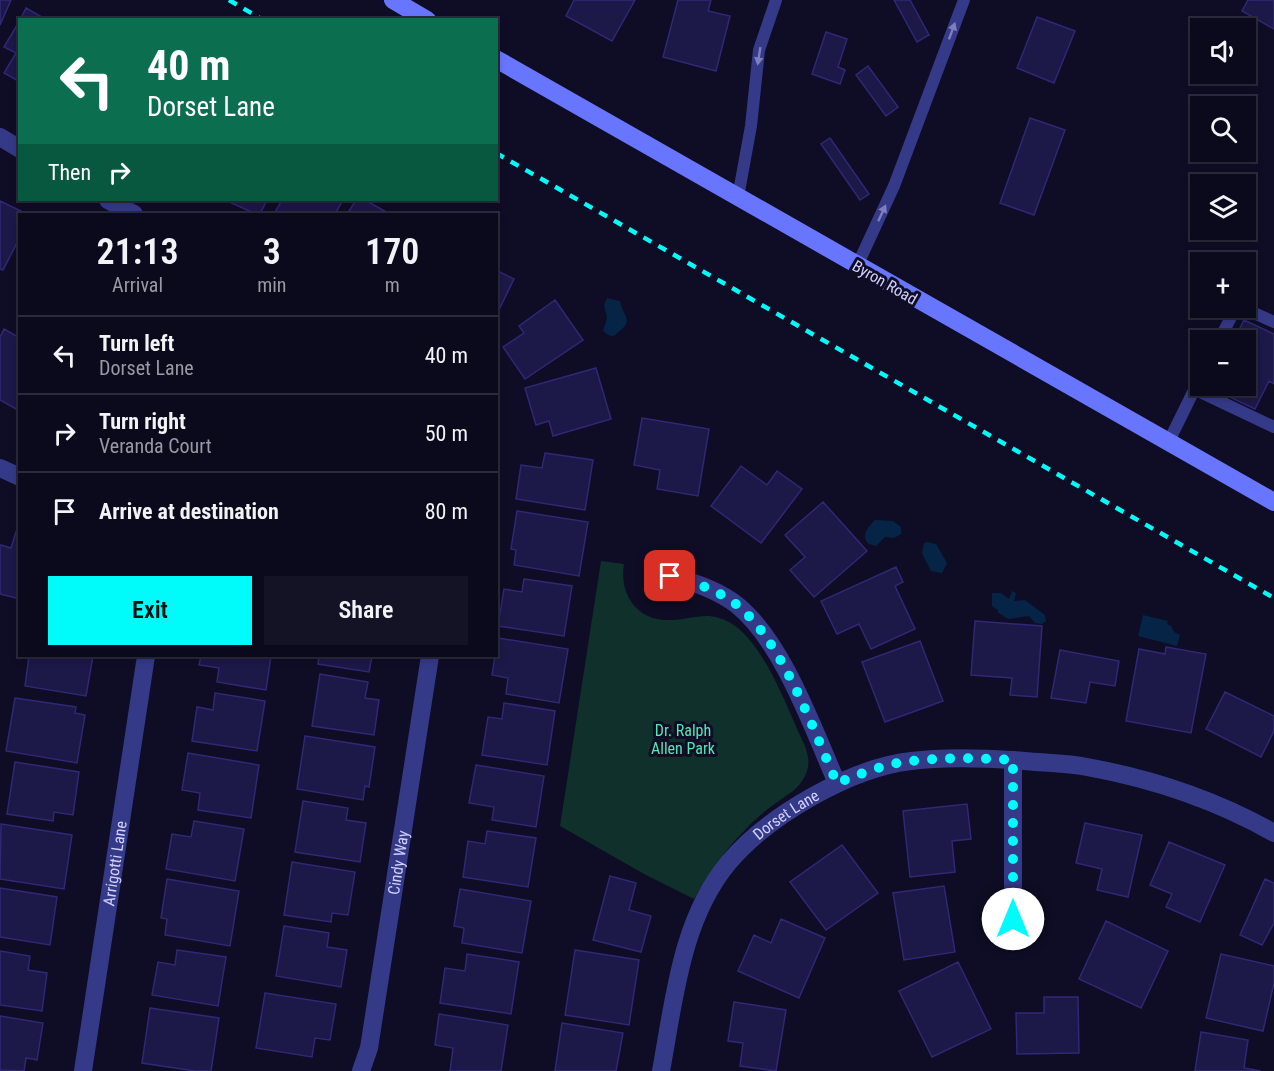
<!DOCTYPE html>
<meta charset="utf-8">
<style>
body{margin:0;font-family:"Roboto Condensed",sans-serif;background:#131325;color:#f1f3f6;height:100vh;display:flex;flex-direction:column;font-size:22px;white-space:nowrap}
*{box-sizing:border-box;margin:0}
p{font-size:20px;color:#999aa3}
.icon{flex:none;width:33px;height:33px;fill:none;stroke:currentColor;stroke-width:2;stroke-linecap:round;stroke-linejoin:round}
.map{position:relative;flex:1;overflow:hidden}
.drawer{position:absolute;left:18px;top:213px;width:480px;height:444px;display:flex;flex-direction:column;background:#0a0a1c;border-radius:0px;box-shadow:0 3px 9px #0003,0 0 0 2px #2a2b3b}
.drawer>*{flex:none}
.top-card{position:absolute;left:18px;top:18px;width:480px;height:183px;border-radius:0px;box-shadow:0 3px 9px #0003,0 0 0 2px #2a2b3b;background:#0b6e4f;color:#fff;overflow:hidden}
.controls{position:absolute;left:1190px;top:18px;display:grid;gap:12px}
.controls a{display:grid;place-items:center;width:66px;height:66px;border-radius:0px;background:#0a0a1c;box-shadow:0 3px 9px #0003,0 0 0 2px #2a2b3b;font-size:30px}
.pin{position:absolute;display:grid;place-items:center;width:51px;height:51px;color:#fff;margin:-26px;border-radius:12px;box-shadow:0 3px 9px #0006}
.me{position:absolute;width:66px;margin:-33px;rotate:0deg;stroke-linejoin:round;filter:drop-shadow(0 0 4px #0008)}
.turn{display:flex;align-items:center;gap:21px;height:126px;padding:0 30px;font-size:27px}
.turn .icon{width:78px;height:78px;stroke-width:2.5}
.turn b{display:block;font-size:42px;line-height:51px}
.then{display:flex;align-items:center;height:57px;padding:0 30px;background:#0003;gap:12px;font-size:22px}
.eta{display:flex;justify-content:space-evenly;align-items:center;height:102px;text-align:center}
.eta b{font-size:36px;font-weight:600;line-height:42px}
.primary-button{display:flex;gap:12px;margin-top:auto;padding:12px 30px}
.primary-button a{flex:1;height:69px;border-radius:0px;background:#00fcfa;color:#111;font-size:24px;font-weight:600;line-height:69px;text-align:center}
.primary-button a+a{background:#131325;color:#f1f3f6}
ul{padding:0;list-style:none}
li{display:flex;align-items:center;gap:18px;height:78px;padding:0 30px;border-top:2px solid #2a2b3b}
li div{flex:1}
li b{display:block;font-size:22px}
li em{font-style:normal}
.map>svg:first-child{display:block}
.green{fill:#0f302b}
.water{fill:#062445}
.building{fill:#1c1848;stroke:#2f2875;stroke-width:1.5}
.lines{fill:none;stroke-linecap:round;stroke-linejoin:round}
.lane{stroke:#353a88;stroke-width:12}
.street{stroke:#353a88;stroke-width:18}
.secondary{stroke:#6875ff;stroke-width:18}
.rail{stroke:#00fcfa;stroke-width:4.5;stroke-dasharray:9 8;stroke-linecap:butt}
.oneway{fill:#7c7ebe}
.route{stroke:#00fcfa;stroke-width:10;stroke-dasharray:0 18}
.labels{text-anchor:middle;stroke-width:6;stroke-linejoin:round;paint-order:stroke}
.street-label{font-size:16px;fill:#d2d1ff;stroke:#0e0d25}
.park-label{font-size:16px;fill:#55e8b3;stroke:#0e0d25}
</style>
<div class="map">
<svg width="1274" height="1071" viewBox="0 0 1274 1071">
<rect width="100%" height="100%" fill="#0e0d25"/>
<!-- green -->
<path class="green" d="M601,561L624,564C619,593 636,620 667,620C690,621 705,609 729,622C759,638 782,694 795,724C799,735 807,746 808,758C809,764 808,770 805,776C799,789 787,795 776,803C765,811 754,820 745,830C724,850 709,875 694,899L644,874L560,826Z"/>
<!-- water -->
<path class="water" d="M607,298L620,301C624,320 636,319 614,336L608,335L603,331L607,318L604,305Z
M875,520L893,521L901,527V534L894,538L885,537L876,546L869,544C860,536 868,527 875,520Z
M927,542L936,544L947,563L942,573L931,571L922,553L924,543Z
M1012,591L1016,593L1014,601L1025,600L1045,615L1046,621L1042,624L1035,623L1029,616L1008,619L997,612L999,611L992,606V593H1001L1009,599Z
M1143,615L1168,621L1167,624L1171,626L1174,632L1180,635L1177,646L1138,636Z"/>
<!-- building -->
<path class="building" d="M0,0H11L0,25Z
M574,0H635L612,41L566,16Z
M678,0H711L708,11L730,16L716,71L663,57Z
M894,0H910L929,35L917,42Z
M1248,0H1274V29L1242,11Z
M26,8L47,20H20Z
M1037,17L1075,31L1054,83L1017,68Z
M20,20V82L4,73L16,53L4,47Z
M826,32L847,39L838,67L845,70L840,84L812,74Z
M868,66L898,107L886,116L856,75Z
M1030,118L1065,130L1034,215L1000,203Z
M830,138L869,194L860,200L821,144Z
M225,200H267L260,214H256Z
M282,200H343L335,214H274Z
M356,200H365L390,214H347Z
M0,201L27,214H20V237L3,270L0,269Z
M496,270L514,279L496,316Z
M555,300L583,340L525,379L503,347L524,333L519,326Z
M1244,320L1274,334V384L1269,381L1255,409L1211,388L1213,386H1245V340H1234Z
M4,329L20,338V403L16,409L0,400V337Z
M596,368L611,419L553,436L549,421L536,425L525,388Z
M642,418L709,429L698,496L657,489L660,470L634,465Z
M545,453L593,460L585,510L516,499L521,465L542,468Z
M741,466L767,485L777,471L802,489L761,543L711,506Z
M823,502L867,551L814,597L790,570L805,557L785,535Z
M517,511L588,522L579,576L514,565L516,550L511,549Z
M16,532L20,533V599L0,594V547L1,545L11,548Z
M896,567L903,582L895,586L915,629L871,649L859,624L837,634L821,601Z
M524,579L572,586L564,636L498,626L504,589L522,592Z
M975,621L1042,626L1037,697L1010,695L1012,678L971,675Z
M498,638L568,649L559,703L506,694L508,678L492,675L495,656H496Z
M920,641L943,701L885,722L862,662Z
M1166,647L1206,654L1191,733L1126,721L1139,649L1165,654Z
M1060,650L1119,661L1115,686L1090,682L1086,703L1051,698Z
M29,656H93L86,696L25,686Z
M201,656H271L266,690L217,682L219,668L199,665Z
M319,656H372L369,672L318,664Z
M320,674L368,682L365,698L379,700L374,735L312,726Z
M1225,692L1274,716V731L1261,757L1206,729Z
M215,693L265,701L257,751L192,741L197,707L213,710Z
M15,698L76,707L75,713L85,715L77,763L6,751Z
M504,703L555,711L547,765L482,755L488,717L502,719Z
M305,736L375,747L369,787L365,786L363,800L297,789Z
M188,753L259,765L251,818L198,810L200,793L182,790Z
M15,762L79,772L73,815L54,812L53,821L7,814Z
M476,765L544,776L536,827L492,820L494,807L469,803Z
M303,801L348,808L346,820L366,823L360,862L295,852Z
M967,804L971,839L952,841L955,872L910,877L903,811Z
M194,821L244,829L235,881L166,869L172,834L191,837Z
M1085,823L1142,835L1128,897L1097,890L1102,869L1076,863Z
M1,824L72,835L64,889L0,879Z
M487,831L536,838L528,887L463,877L468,841L485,844Z
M1169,842L1225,865L1200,922L1166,907L1172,894L1150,885Z
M842,845L878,893L826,930L790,882Z
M292,862L355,872L348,915L332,913L331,922L284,915Z
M610,876L636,883L629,910L651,916L641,952L593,940Z
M167,879L239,891L230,946L165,935L167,919L161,918Z
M1265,879L1274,883V923L1262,945L1240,935Z
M944,886L955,952L904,960L893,893Z
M0,888L57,897L50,945L0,937Z
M460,889L531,901L522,953L462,943L464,928L454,926Z
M781,919L825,938L799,998L738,971L754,935L771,943Z
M1106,921L1168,951L1141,1008L1079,979Z
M284,926L329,933L327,947L347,950L341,987L276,976Z
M177,950L226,957L218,1006L152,995L158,962L175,965Z
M575,950L639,960L629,1025L565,1015Z
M0,951L30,956L28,970L47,973L42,1011L0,1005Z
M467,954L519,962L511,1014L440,1003L445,968L465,971Z
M1221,954L1274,966V983L1263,1031L1206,1018Z
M958,962L991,1029L932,1057L899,991Z
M265,993L336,1004L330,1040L315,1038L312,1057L256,1048Z
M1044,997H1078L1079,1053L1017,1054L1016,1013H1044Z
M734,1002L786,1010L776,1071L740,1066L743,1043L728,1041Z
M150,1008L219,1018L211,1071H195L142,1063Z
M439,1014L508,1025L501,1071H450L453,1048L435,1045Z
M0,1016L43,1023L37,1060L26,1058L24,1071L0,1070Z
M562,1023L623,1033L616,1071H555Z
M1201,1032L1248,1040L1244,1068L1261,1071H1195Z"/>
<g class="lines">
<!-- lane -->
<path class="lane" d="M738,197L751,126L759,50L776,0
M857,266L894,186L964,0
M1243,308L1274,322
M1219,340L1236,308
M1194,389L1274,427
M1168,443L1200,378"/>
<!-- street -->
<g class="street">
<path d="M0,137L20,149"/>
<path d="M108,200L134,214"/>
<path d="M0,468L20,477"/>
<path d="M670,576C694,582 718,590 737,605C783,642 813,729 837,783"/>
<path d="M1013,919V760"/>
<path id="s1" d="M83,1071L146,656"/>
<path id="s2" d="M361,1071L369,1048L430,656"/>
<path id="s3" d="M661,1071C674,1001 681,919 729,862C768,816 850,768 911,761C948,756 987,758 1024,761C1045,763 1067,763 1087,767C1153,779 1216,800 1274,833"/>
</g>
<!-- secondary -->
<path class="secondary" d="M393,0L427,20
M496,59L1274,502"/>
<!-- rail -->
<path class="rail" d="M229,0L263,20
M496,153L1274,598"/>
</g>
<!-- one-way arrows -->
<defs><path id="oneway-solid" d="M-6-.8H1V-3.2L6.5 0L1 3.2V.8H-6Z" transform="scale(1.5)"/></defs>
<g class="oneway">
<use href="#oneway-solid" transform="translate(952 31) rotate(-70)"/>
<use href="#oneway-solid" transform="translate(759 56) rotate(99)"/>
<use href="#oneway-solid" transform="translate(882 213) rotate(-65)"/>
</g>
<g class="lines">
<!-- route -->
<path class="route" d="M670,576C694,582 718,590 737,605C783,642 813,730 837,783C861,774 886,763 912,761C946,757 980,758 1013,760V919"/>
</g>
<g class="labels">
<!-- street labels -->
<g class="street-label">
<text transform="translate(885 282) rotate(30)" y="6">Byron Road</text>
<text dy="6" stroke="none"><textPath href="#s3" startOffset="297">Dorset Lane</textPath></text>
<text dy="6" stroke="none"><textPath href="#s1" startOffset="210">Arrigotti Lane</textPath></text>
<text dy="6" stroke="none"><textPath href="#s2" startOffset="212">Cindy Way</textPath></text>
</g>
<!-- park labels -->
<g class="park-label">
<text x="683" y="736">Dr. Ralph<tspan x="683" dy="18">Allen Park</tspan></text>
</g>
</g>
</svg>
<div class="controls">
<a><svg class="icon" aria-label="sound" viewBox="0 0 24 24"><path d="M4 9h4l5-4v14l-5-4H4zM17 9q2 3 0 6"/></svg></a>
<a><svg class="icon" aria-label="search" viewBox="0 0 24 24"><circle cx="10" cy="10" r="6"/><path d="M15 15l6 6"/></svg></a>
<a><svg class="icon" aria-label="layers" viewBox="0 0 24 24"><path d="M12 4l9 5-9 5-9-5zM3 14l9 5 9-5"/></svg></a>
<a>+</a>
<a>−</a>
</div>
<div class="pin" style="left:670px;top:576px;background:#d93025"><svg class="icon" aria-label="arrive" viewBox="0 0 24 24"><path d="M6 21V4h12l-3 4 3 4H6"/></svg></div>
<svg class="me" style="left:1013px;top:919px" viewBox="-20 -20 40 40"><circle r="19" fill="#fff"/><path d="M0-13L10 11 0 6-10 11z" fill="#00fcfa"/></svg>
<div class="top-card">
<div class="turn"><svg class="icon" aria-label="left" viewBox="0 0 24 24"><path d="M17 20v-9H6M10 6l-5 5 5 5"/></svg><div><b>40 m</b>Dorset Lane</div></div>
<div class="then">Then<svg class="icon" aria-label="right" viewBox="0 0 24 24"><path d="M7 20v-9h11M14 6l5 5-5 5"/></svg></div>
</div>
<section class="drawer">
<div class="eta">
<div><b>21:13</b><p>Arrival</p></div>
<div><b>3</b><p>min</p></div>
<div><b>170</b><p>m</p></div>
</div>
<ul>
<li><svg class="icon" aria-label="left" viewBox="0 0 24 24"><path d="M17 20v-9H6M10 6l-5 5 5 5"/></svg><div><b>Turn left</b><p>Dorset Lane</p></div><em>40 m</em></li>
<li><svg class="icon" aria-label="right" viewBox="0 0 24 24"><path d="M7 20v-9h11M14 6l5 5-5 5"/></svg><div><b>Turn right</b><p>Veranda Court</p></div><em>50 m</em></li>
<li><svg class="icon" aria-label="arrive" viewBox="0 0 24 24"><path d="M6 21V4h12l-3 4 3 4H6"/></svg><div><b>Arrive at destination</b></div><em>80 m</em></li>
</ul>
<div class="primary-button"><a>Exit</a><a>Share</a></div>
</section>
</div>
